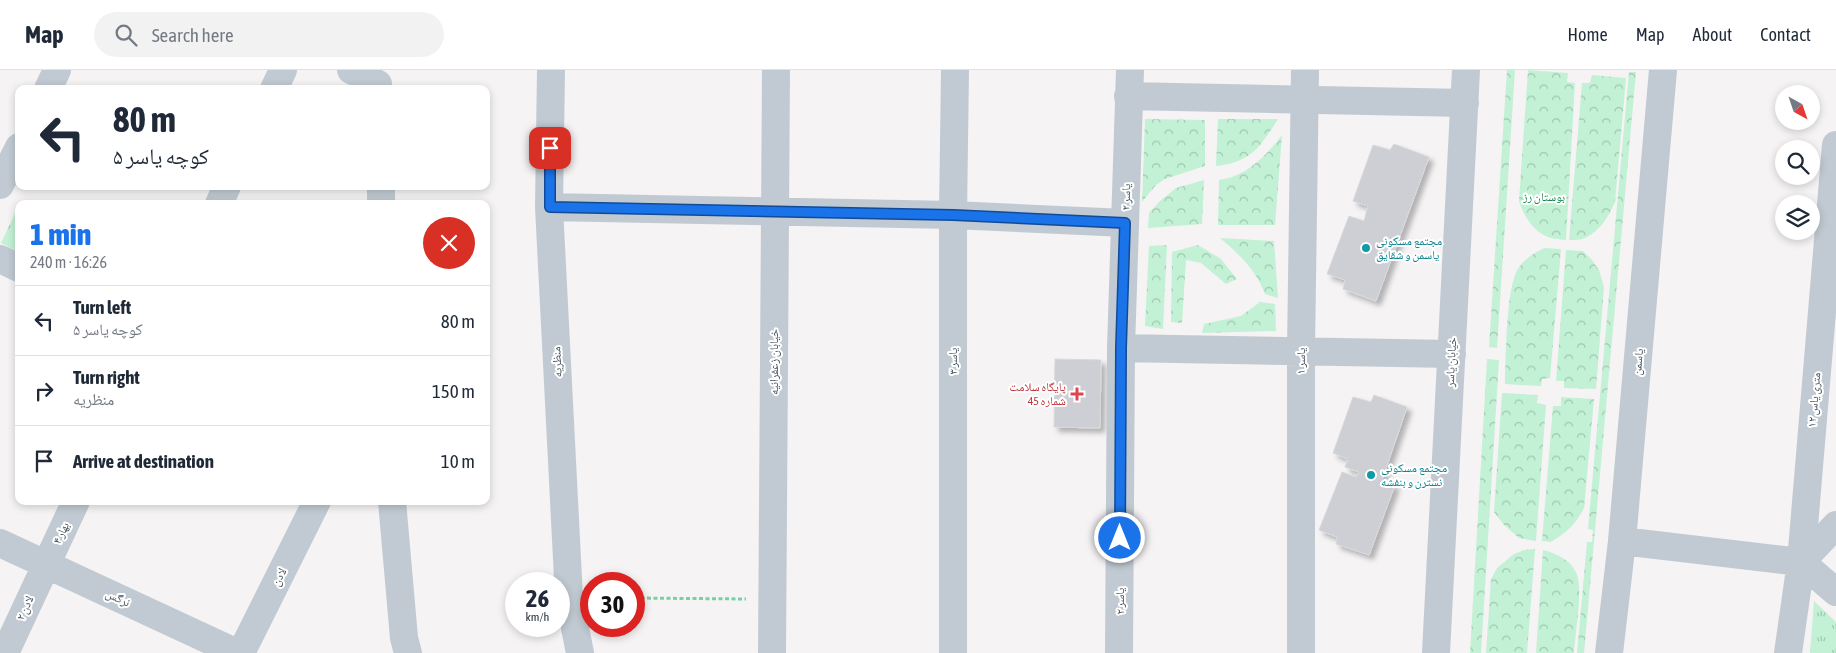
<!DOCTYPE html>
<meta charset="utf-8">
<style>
body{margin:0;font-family:"Asap Condensed","Noto Naskh Arabic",sans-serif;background:#f2f2f3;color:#1f2937;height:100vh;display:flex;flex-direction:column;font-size:19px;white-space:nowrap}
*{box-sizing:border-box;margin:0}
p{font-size:16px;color:#747a83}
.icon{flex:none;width:28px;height:28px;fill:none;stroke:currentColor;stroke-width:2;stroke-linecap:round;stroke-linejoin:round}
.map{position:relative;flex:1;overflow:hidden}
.sheet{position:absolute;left:15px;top:130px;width:475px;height:305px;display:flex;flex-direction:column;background:#fff;border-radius:10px;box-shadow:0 2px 8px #0003}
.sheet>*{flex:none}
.guide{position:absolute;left:15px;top:15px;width:475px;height:105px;border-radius:10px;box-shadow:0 2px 8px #0003;background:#fff;color:#1f2937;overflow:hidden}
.needle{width:32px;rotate:140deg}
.controls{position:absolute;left:1775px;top:15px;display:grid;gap:10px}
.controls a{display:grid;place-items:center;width:45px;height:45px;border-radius:50%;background:#fff;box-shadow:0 2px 8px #0003;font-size:25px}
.speed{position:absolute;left:505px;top:502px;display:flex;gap:10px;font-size:25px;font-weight:700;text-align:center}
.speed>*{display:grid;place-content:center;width:65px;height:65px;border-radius:50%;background:#fff;box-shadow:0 2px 8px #0003;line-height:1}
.speed small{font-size:12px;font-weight:400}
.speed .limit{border:8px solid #d22;background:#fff;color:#111}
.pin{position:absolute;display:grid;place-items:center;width:42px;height:42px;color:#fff;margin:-21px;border-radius:10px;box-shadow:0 2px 8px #0006}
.me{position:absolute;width:55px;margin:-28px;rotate:0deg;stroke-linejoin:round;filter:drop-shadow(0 0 4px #0008)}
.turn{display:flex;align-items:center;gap:18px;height:105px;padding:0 15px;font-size:22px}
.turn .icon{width:65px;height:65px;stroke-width:2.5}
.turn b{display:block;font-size:35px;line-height:42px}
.round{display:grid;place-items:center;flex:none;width:52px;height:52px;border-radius:26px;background:#f2f2f3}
.headline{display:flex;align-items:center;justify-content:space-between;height:85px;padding:0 15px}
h1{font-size:30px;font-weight:800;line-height:38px;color:#1a73e8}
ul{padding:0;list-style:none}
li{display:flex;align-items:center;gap:15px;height:70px;padding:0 15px;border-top:1px solid #e0e1e3}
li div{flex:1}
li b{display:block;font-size:19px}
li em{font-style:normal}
header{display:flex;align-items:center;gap:30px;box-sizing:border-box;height:70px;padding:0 25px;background:#fff;border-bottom:1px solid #e0e1e3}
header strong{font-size:24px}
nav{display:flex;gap:28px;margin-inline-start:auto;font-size:18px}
.search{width:350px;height:45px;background:#f2f2f3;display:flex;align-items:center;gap:12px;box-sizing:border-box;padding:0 18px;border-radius:28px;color:#747a83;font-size:19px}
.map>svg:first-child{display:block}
.grass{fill:url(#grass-tufts)}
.park{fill:url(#park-crowns)}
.building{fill:#cdcfd5;stroke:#d7d9de;filter:url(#shadow)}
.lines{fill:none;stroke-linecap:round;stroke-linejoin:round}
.path{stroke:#7ad0a6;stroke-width:3;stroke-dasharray:4 2.5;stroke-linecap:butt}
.minor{stroke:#c1cad2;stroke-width:28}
.route-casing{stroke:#114b97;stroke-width:12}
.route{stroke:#1a73e8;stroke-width:9}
.culture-dot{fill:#0f9aa8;stroke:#fff;stroke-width:2}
.health-dot{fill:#e0444e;stroke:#fff;stroke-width:2}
.labels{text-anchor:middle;stroke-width:4;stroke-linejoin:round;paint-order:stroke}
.street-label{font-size:12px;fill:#4a5661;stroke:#fff}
.park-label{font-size:12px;fill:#17864f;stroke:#fff}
.culture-label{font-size:12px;fill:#0d838f;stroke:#fff;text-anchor:start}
.health-label{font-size:12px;fill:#be3a42;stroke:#fff;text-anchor:end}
</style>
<header>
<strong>Map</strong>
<div class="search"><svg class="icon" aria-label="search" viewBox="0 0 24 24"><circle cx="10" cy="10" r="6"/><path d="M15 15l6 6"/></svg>Search here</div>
<nav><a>Home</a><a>Map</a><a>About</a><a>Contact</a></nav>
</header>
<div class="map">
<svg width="1836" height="583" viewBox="0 0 1836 583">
<defs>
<pattern id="grass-tufts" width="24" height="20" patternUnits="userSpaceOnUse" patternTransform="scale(1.25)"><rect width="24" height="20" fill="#c3f1d5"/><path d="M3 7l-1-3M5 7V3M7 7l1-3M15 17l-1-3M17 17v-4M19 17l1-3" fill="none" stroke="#a0c6b0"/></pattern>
<pattern id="park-crowns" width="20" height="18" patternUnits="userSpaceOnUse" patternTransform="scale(1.25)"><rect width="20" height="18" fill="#c3f1d5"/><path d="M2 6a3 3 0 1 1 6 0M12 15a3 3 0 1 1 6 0" fill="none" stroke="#a0c6b0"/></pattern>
<filter id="shadow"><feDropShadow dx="4.5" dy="4.5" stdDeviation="2.5" flood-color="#0004"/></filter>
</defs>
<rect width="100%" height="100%" fill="#f5f3f3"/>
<!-- grass -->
<path class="grass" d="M18,137H19V182L1,173Z
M1814,531L1836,552V583H1810Z"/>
<!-- park -->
<path class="park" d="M1507,0H1515L1497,278L1489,277Z
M1528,0L1568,3L1567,12L1575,13L1566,170C1559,169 1551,169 1546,166C1532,160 1523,144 1519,131Z
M1629,2H1636L1584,583H1577L1587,472H1592L1593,460L1588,459Z
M1592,5L1626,8L1615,132C1609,146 1600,161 1585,168C1581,170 1574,170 1569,170L1582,13H1590Z
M1145,49L1205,50V96L1165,109L1156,115L1142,132Z
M1218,49H1278C1260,77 1252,92 1216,96Z
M1282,65L1275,155H1218L1219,110C1246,107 1266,86 1282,65Z
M1204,110L1202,154L1148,158L1149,143L1160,131L1176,118Z
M1220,168L1274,171L1278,228L1265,224C1256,200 1240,185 1220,168Z
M1167,175L1163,259L1145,256L1149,176Z
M1198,175L1221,189L1237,209L1226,214L1201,193L1186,190L1182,253L1171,252L1172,182Z
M1545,178L1561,179L1550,308L1542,309L1541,316L1505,314C1506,289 1506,217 1518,199C1525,188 1534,183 1545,178Z
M1566,180L1583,181L1592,190L1599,200L1604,217L1596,319L1564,318V311H1556Z
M1260,232L1275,234L1276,261L1202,263L1204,254L1241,246Z
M1487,289L1499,290L1481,583H1470Z
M1502,323L1538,325L1537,333L1546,335L1536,471L1519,468L1504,455L1494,442Z
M1561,327L1594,329L1584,438C1576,454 1566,463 1551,472L1542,471L1553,336H1561Z
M1535,479L1527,583H1486L1491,509L1497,498L1514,484L1524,480Z
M1543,480C1557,484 1572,490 1577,505C1583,520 1575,565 1574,583H1536Z"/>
<!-- building -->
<path class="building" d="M1394,74L1429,87L1376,231L1343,219L1345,210L1327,204L1349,146L1364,151L1368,136L1353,131L1373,75L1390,80Z
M1055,289L1101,290L1100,358L1054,357Z
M1374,325L1407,337L1382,410L1395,415L1369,485L1336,474L1337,467L1319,460L1342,402L1356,407L1359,402L1345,397L1348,389L1333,383L1353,327L1371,332Z"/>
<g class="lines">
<!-- path -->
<path class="path" d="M634,528L746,529"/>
<!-- minor -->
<path class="minor" d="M351,0L378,14
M551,0L549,137L569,528L580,583
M48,19L57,0
M274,19L283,0
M1128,26L1465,33
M0,115L19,77
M381,116V134
M219,134L227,116
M549,137L953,145L1125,153
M0,189L19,198
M1121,278L1452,284
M392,431L404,568L408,583
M1622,471L1801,492L1836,522
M0,473L237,583
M1801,492L1836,455
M5,583L76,431
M241,583L317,431
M772,583L776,0
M953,583V145L955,0
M1119,583L1121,278L1130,0
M1301,583V280L1305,0
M1436,583L1466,0
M1609,583L1622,471L1663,0
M1788,583L1801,492L1836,75"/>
</g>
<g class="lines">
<!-- route casing -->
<g class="route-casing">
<path id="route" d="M550,78V137L953,145L1125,153L1121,278L1120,468"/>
</g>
<!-- route -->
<use href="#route" class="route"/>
</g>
<!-- markers -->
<g class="culture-dot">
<circle cx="1366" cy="178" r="5"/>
<circle cx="1371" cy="405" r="5"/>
</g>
<path class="health-dot" d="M1074.5 316.5h5v5h5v5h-5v5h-5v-5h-5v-5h5z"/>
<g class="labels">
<!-- street labels -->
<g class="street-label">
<text transform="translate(1126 127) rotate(-89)" y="4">یاسر ۲</text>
<text transform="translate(953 291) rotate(-90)" y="4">یاسر ۳</text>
<text transform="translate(1301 291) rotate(-90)" y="4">یاسر ۱</text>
<text transform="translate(557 292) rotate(-93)" y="4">منظریه</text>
<text transform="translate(774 292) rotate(-90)" y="4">خیابان زعفرانیه</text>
<text transform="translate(1451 292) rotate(-87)" y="4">خیابان یاسر</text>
<text transform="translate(1638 292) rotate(-85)" y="4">یاسمن</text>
<text transform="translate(1814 330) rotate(-85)" y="4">۱۲ متری یاس</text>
<text transform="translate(61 463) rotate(-64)" y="4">بهار ۴</text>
<text transform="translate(279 507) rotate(-63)" y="4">لادن</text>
<text transform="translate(118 528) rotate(25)" y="4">نرگس</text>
<text transform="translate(1120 531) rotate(-90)" y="4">یاسر ۲</text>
<text transform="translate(25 538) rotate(-66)" y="4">لادن ۲</text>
</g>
<!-- park labels -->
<g class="park-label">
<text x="1544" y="131">بوستان رز</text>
</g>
<!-- culture labels -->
<g class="culture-label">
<text x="1376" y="175">مجتمع مسکونی<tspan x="1376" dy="14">یاسمن و شقایق</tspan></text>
<text x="1381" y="402">مجتمع مسکونی<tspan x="1381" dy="14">نسترن و بنفشه</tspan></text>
</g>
<!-- health labels -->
<g class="health-label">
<text x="1066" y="321">پایگاه سلامت<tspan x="1066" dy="14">شماره 45</tspan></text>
</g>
</g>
</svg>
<div class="controls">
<a><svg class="needle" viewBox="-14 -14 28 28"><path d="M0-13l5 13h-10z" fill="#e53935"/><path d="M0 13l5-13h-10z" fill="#747a83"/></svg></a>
<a><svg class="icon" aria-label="search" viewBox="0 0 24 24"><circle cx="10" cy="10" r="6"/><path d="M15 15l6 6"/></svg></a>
<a><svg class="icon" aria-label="layers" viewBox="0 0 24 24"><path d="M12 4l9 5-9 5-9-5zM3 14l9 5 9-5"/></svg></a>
</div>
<div class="speed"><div>26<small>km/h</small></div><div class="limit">30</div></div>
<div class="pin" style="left:550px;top:78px;background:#d93025"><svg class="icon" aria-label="arrive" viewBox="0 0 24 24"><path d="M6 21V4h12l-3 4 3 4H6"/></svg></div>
<svg class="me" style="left:1120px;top:468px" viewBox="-20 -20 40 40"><circle r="17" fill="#1a73e8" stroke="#fff" stroke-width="3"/><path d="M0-11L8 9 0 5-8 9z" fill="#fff"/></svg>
<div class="guide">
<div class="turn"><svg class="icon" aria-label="left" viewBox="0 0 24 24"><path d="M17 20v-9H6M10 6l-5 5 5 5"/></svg><div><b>80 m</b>کوچه یاسر ۵</div></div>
</div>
<section class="sheet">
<div class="headline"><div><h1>1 min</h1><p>240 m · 16:26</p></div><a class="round" style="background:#d93025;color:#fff"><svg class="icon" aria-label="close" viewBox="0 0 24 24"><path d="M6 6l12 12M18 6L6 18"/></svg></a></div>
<ul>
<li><svg class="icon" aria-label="left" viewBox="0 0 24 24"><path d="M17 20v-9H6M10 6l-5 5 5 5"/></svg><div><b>Turn left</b><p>کوچه یاسر ۵</p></div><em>80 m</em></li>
<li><svg class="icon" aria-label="right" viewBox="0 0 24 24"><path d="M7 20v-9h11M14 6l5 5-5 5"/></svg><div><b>Turn right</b><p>منظریه</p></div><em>150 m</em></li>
<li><svg class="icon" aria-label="arrive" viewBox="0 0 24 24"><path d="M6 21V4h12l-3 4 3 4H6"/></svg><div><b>Arrive at destination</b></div><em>10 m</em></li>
</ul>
</section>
</div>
